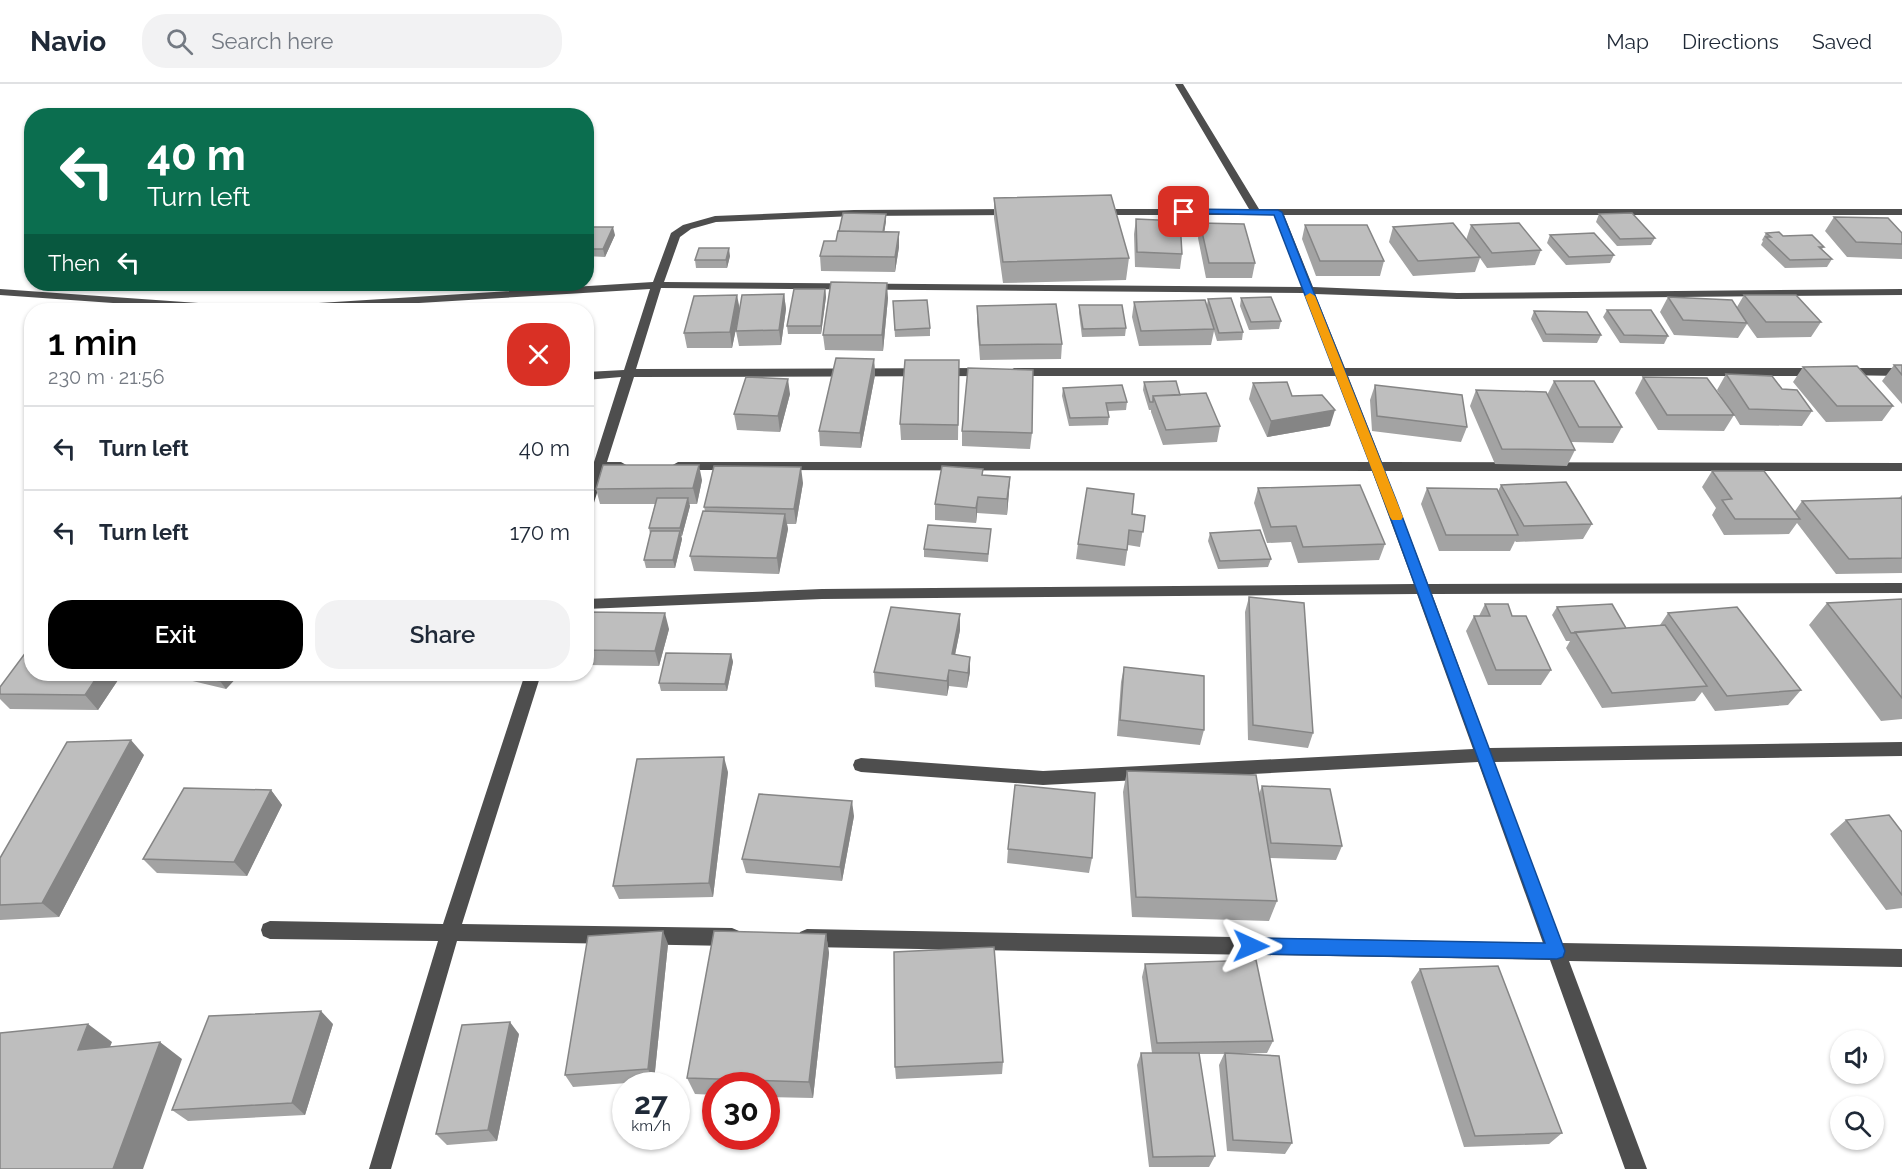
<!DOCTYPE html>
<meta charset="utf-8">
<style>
body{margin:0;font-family:Raleway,sans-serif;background:#f2f2f3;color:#1f2937;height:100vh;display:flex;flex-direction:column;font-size:22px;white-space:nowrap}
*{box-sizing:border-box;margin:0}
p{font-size:20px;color:#747a83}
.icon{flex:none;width:33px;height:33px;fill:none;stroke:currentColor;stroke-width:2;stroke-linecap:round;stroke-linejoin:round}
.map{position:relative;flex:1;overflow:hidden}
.details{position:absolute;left:24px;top:219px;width:570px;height:378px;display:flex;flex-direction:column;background:#fff;border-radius:24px;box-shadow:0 2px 4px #0004}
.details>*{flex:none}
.top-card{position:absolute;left:24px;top:24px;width:570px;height:183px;border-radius:24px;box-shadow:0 2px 4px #0004;background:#0b6e4f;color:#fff;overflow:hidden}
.tools{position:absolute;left:1830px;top:946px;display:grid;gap:12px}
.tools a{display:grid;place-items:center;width:54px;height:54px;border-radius:50%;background:#fff;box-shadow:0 2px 4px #0004;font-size:30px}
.speed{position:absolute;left:612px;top:988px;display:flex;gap:12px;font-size:30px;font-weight:700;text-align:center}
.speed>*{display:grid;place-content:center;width:78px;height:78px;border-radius:50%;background:#fff;box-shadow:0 2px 4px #0004;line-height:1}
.speed small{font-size:15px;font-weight:400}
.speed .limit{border:9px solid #d22;background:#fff;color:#111}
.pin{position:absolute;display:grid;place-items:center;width:51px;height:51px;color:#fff;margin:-26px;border-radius:12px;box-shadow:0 3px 9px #0006}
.me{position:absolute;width:66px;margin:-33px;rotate:91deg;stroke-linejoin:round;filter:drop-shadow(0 0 4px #0008)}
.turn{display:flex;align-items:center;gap:21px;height:126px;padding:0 24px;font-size:27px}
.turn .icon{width:78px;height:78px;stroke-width:2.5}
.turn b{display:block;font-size:42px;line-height:51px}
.then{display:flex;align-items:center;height:57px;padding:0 24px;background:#0003;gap:12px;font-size:22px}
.round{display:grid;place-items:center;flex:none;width:63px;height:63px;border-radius:24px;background:#f2f2f3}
.overview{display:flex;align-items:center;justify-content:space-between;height:102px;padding:0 24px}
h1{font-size:36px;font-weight:600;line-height:45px;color:#000}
.button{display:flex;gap:12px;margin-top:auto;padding:12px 24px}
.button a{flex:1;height:69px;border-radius:24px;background:#000;color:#fff;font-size:24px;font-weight:600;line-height:69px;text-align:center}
.button a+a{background:#f2f2f3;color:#1f2937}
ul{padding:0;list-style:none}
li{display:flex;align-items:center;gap:18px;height:84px;padding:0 24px;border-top:2px solid #e0e1e3}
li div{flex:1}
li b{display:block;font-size:22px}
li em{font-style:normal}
header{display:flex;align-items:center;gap:36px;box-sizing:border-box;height:84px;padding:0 30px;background:#fff;border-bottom:2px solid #e0e1e3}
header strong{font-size:28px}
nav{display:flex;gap:33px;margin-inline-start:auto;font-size:21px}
.search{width:420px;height:54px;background:#f2f2f3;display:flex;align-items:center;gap:15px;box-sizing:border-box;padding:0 21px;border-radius:24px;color:#747a83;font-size:22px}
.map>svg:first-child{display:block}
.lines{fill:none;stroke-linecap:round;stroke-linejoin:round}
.minor{fill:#4e4e4e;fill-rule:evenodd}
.wall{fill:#a3a3a3}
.shaded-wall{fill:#858585}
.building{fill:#bebebe;stroke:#858585;stroke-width:1.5}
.route{fill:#1a73e8;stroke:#114b97;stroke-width:1.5}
.slow{fill:#f59e0b}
</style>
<header>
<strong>Navio</strong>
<div class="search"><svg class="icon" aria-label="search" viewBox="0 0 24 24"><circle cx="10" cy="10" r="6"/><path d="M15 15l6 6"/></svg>Search here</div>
<nav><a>Map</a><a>Directions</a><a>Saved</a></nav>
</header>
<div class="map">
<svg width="1902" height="1085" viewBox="0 0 1902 1085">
<rect width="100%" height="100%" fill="#fff"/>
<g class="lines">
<!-- minor -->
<path class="minor" d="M1175,0H1183L1259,125H1902V131H1284L1313,203L1457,209L1902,205V211L1457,215L1315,210L1345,284H1818L1824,288L1818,292H1348L1382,378L1902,379V387H1385L1428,500L1902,499V509L1432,510L1489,664L1902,658V672L1494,678L1562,859L1902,865V883L1569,877L1647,1085H1625L1550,876L807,863L800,860L798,854L800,848L807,845L1543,859L1478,678L1043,701L861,688L855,686L853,681L855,676L861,674L1043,687L1473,665L1417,510L822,515L586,525V515L822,505L1414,500L1372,387L678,386L671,382L678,378H1369L1336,292H1014L1008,288L1014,284H1333L1304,209L661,204L636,285L987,284L993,288L987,292L634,293L607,378H621L628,382L621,386H604L593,422L586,426V400L591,386H586V378H594L621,293L586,296V288L624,286L650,205L303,226H212L0,211V205L255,223L653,198L671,149L683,141L715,132L854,126L1014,125L1019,128L1014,131L854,132L716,138L691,145L680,153L664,198L1302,203L1274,131H1095L1090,128L1095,125H1249Z
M1842,284H1902V292L1838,291L1836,288Z
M525,590H541L462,840L732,844L739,847L741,853L739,859L732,862L457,857L391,1085H369L438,857L270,855L263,852L261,846L263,840L270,837L443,840Z"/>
</g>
<!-- wall -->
<path class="wall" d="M994,114L1129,174L1126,196L1003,199L994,134Z
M886,130V137L884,148L899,163L895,188L821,187L820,172L836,157Z
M1599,130L1655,154L1651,161L1617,162L1596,138Z
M1834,133L1902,149V175L1847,173L1825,147Z
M1136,135L1182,170L1180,185L1135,183L1134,150Z
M1200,139L1255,179L1252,194H1206L1198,154Z
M1305,141L1384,177L1380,192H1316L1302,155Z
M1471,141L1541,166L1535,181L1487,184L1480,174L1475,188L1413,192L1389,158L1393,143L1466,156Z
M586,143L615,151L605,173L586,172Z
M1766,149L1824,163L1822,165L1832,175L1827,183L1785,184L1761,161L1763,157L1762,156Z
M1550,151L1614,171L1610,179L1566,181L1547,159Z
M730,172L727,184H696L695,176Z
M825,205L826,213L821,250H788L787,242Z
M784,210L786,225L781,261L739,262L736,247L739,229L732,264H687L684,249L740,226Z
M1744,211L1821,238L1811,253L1757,254L1747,240L1738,254L1674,251L1660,228L1668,213L1737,223Z
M888,214L883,267L825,266L823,251Z
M1241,214L1281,237L1279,245L1249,246L1240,222Z
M1208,215L1243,248L1242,256L1217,257L1214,247L1211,261L1139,262L1132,233L1134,218L1207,221Z
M893,217L930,244V252L895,253Z
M1079,221L1126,244L1125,252L1082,253L1079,229Z
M977,222L1062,260L1061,275L980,276L977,237Z
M1607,226L1668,252L1664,260L1620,259L1603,233Z
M1534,227L1601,251L1597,259L1543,258L1531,235Z
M874,275L875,291L861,364L820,362L819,347Z
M959,276L958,356H901L900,340Z
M1894,281H1902V320L1882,297Z
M1803,283L1893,322L1882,337L1826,338L1793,298Z
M1726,290L1782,305L1812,327L1802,342L1740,341L1734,331L1724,347L1658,346L1635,309L1643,293L1733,331L1717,306Z
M1554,297L1622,343L1613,359L1571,358L1575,366L1567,382L1495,380L1470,322L1476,306L1547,311Z
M1144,298L1180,311L1220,342L1217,358L1163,361L1151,328V326H1149L1143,306Z
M1253,299L1292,312L1330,342L1267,353L1249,315Z
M1375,301L1467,343L1461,358L1372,347L1370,316Z
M1063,304L1127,318L1126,326L1108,327L1109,333L1108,341L1069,342L1062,312Z
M790,310L780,348L737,346L734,330Z
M962,347L1032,349L1030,365L962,362Z
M983,385V391L1010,393L1007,431L977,429L976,439L935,436V420Z
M1712,387L1795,427L1802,417L1899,414L1902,411V489L1836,490L1797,439L1789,450L1724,451L1712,431L1716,424L1702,403Z
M702,396L697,420H689L690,422L682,452H681L682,455L675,484H646L644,476L650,450L649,444L655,420H600L596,405Z
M803,399L796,440H787L788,445L779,490L694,487L690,472L705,427L704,423Z
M1501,401L1592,440L1583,455L1516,458L1515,457L1510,467H1439L1421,420L1427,404L1498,407Z
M1258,404L1385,460L1379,476L1298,479L1291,458L1267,459L1254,419Z
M1132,430L1145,432L1140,463L1128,461L1125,482L1076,475L1078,460Z
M1210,449L1271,475L1268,483L1218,485L1208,457Z
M990,453L988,478L924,473V465Z
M1249,513L1313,649L1308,664L1248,656L1245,528Z
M1902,515V635L1881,637L1809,541L1827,519Z
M1485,520L1512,532L1551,586L1541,601H1488L1466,547L1474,532H1479Z
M1557,523L1626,544L1660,541L1668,529L1801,606L1788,621L1715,627L1702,608L1695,617L1602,624L1566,564L1570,557H1566L1552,531Z
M586,528L669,545L659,582L586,581Z
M960,546L955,571L970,588L967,604L949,602L947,612L875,603L874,588Z
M731,570L733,578L727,607H661L659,599Z
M1124,583L1204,646L1200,661L1117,652L1121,598Z
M32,590H122L98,626L10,625L0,615V603Z
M177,590H240L226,605L180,594Z
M144,671L59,833L0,836V774Z
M1127,687L1259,710L1262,702L1342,762L1336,776L1270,774L1277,817L1269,837L1132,833L1123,708Z
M728,688L713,813L619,815L613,802Z
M271,706L282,721L247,792L157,789L143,775Z
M854,732L842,797L746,789L742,775Z
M1846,736L1902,748V824L1886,826L1830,750Z
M1008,765L1092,774L1089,789L1007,779Z
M826,850L829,869L813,1014L766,1013V1002H716V1011L695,1010L687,994Z
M668,860L654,997L573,1003L565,991Z
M1145,880L1273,957L1267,969L1232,970L1292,1059L1285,1070L1227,1067L1219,981L1224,970H1199L1215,1072L1209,1083H1149L1137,981L1141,969H1152L1142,893Z
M1420,885L1562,1049L1549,1060L1464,1063L1411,898Z
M333,940L305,1031L188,1037L172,1026Z
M519,950L497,1057L447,1061L436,1050Z
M1003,978L1002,990L896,995L895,983Z"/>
<!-- shaded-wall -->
<path class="shaded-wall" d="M886,130V137L883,157L882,149Z
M613,143L615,151L605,173L603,165Z
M899,148V163L895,188V173Z
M729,164L730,172L727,184L726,176Z
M887,199L888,214L883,267L882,251Z
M825,205L826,213L821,250V242Z
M784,210L786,225L781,261L779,246Z
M737,211L740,226L732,264L730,248Z
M874,275L875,291L861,364L860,349Z
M788,295L790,310L780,348L778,332Z
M1335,326L1330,342L1267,353L1271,337Z
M699,381L702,396L697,420L693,404Z
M801,383L803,399L796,440L794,425Z
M1010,393L1009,409L1007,431V415Z
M978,413L977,429L976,439V424Z
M688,414L690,422L682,452L680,444Z
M785,430L788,445L779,490L777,474Z
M680,447L682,455L675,484L673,476Z
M665,529L669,545L659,582L655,567Z
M960,530V546L952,585V570Z
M731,570L733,578L727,607L725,600Z
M970,573V588L967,604L968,589Z
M949,586V602L947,612V597Z
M99,590H122L98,626L85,611Z
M227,590H240L226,605L220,597Z
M131,656L144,671L59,833L42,819Z
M724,673L728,688L713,813L709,799Z
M271,706L282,721L247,792L234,778Z
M852,717L854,732L842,797L840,783Z
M663,847L668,860L654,997L648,985Z
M826,850L829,869L813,1014L809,998Z
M321,927L333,940L305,1031L292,1019Z
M510,938L519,950L497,1057L488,1046Z
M88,940L112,958L102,983L78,966Z
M160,958L182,975L143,1085H113Z"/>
<!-- building -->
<path class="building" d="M1111,111L1129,174L1003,178L994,114Z
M843,129L886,130L883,148L839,147Z
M1632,129L1655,154L1620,155L1599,130Z
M1834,133L1888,134L1902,149V160L1856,158Z
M1136,135L1180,137L1182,170L1137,168Z
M1200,139L1244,140L1255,179H1209Z
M1453,139L1480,173L1418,177L1393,143Z
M1519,139L1541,166L1492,169L1471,141Z
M1305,141H1367L1384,177H1320Z
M586,143H613L603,165H586Z
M838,147L899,148L895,173L820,172L824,157H836Z
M1779,148L1783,152L1812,151L1824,163H1819L1832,175L1790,176L1766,153H1771L1766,149Z
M1594,149L1614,171L1569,173L1550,151Z
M699,164H729L726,176H695Z
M831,198L887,199L882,251H823Z
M794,205H825L821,242H787Z
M784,210L779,246L736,247L742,211Z
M737,211L730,248L684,249L694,212Z
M1744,211H1796L1821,238H1766Z
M1271,213L1281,237L1251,238L1241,214Z
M1668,213L1732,216L1747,239L1683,236Z
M1231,214L1243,248L1219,249L1208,215Z
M927,216L930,244L895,246L893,217Z
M1205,216L1214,245L1141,247L1134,218Z
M1056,220L1062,260L980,261L977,222Z
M1079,221H1122L1126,244L1083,245Z
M1607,226H1651L1668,252L1624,251Z
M1534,227L1587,228L1601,251L1546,250Z
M836,274L874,275L860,349L819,347Z
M905,276H959L958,341L900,340Z
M1894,281H1902V291Z
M1857,282L1893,322H1837L1803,283Z
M968,284L1033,286L1032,349L962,347Z
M1726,290L1772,292L1782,305L1797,306L1812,327L1749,325Z
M746,293L788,295L778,332L734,330Z
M1643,293L1707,294L1734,331H1667Z
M1176,297L1180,311L1153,312V318H1150L1144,298Z
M1554,297H1594L1622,343H1579Z
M1287,298L1292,312L1322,311L1335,326L1271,337L1253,299Z
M1122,301L1127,318L1106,319L1109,333L1070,334L1063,304Z
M1375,301L1462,311L1467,343L1377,332Z
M1476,306L1546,308L1575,366L1502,365Z
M1206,309L1220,342L1166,346L1153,312Z
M603,381H699L693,404L596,405Z
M714,382L801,383L794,425L704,423Z
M942,382L983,385L982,391L1010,393L1007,415L978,413L976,424L935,420Z
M1712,387H1764L1800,435H1735L1722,416L1732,415Z
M1566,398L1592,440L1524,442L1501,401Z
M1360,401L1385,460L1303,463L1296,442L1271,443L1258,404Z
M1087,404L1134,410L1132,430L1145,432L1143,448L1129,446L1127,466L1078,460Z
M1427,404L1497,405L1518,451H1446Z
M657,414H688L680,444H649Z
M1901,414L1902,416V474L1849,475L1802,417Z
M703,427L785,430L777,474L690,472Z
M928,441L991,445L988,470L924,465Z
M1260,446L1271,475L1220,477L1210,449Z
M651,447H680L673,476H644Z
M1249,513L1304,519L1313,649L1253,641Z
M1902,515V614L1827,519Z
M1485,520H1508L1512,532H1526L1551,586H1496L1474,532H1490Z
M1612,520L1626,544L1571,549L1557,523Z
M891,523L960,530L952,570L970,573L968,589L949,586L947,597L874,588Z
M1737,523L1801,606L1727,612L1668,529Z
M586,528L665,529L655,567L586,566Z
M1665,541L1707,602L1612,609L1575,548Z
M32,560V590H99L85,611L0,610V603Z
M666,569L731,570L725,600L659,599Z
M1124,583L1204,592V646L1120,636Z
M188,590H227L220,597Z
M131,656L42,819L0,821V774L67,658Z
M724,673L709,799L613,802L637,675Z
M1127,687L1256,691L1277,817L1136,813Z
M1015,701L1095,709L1092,774L1008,765Z
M1262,702L1330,705L1342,762L1271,759Z
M184,704L271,706L234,778L143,775Z
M759,710L852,717L840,783L742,775Z
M1889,731L1902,748V811L1846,736Z
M663,847L648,985L565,991L588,852Z
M714,847L826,850L809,998L687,994Z
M994,863L1003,978L895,983L894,868Z
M1256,876L1273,957L1157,959L1145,880Z
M1498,882L1562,1049L1475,1052L1420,885Z
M321,927L292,1019L172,1026L209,932Z
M510,938L488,1046L436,1050L462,941Z
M88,940L78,966L160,958L113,1085H0V949Z
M1141,969H1199L1215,1072L1153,1073Z
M1225,969L1279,972L1292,1059L1233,1056Z"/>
<!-- route -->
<path class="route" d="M1184,125L1278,126L1282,128L1396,416L1565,867L1563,873L1557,875L1251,870L1245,868L1242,862L1245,856L1251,854L1545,859L1384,416L1274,131L1181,129V126Z"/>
<!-- slow -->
<path class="slow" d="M1310,209L1315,212L1403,433L1401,436H1392L1390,433L1305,212Z"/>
</svg>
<div class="tools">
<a><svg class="icon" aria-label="sound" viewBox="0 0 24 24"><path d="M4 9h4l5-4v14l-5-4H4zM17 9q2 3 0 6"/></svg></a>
<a><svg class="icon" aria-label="search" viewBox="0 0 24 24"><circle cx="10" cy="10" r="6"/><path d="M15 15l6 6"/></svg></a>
</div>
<div class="speed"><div>27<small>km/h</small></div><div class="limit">30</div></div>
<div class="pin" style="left:1184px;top:128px;background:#d93025"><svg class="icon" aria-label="arrive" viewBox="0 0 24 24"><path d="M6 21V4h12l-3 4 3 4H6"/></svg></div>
<svg class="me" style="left:1251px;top:862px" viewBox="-20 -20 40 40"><path d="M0-17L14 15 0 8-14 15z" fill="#1a73e8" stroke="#fff" stroke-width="4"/></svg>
<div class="top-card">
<div class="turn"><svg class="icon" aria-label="left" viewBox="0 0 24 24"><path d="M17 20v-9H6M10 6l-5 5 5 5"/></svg><div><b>40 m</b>Turn left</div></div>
<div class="then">Then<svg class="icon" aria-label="left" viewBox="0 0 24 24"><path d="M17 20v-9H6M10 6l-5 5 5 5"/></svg></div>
</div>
<section class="details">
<div class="overview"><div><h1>1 min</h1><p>230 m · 21:56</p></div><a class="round" style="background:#d93025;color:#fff"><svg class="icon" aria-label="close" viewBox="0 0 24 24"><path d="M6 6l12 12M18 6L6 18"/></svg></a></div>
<ul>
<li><svg class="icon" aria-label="left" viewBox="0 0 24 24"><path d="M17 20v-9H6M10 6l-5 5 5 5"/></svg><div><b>Turn left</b></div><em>40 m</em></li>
<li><svg class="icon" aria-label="left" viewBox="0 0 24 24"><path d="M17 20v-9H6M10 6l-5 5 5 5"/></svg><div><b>Turn left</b></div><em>170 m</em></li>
</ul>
<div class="button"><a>Exit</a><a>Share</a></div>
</section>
</div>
